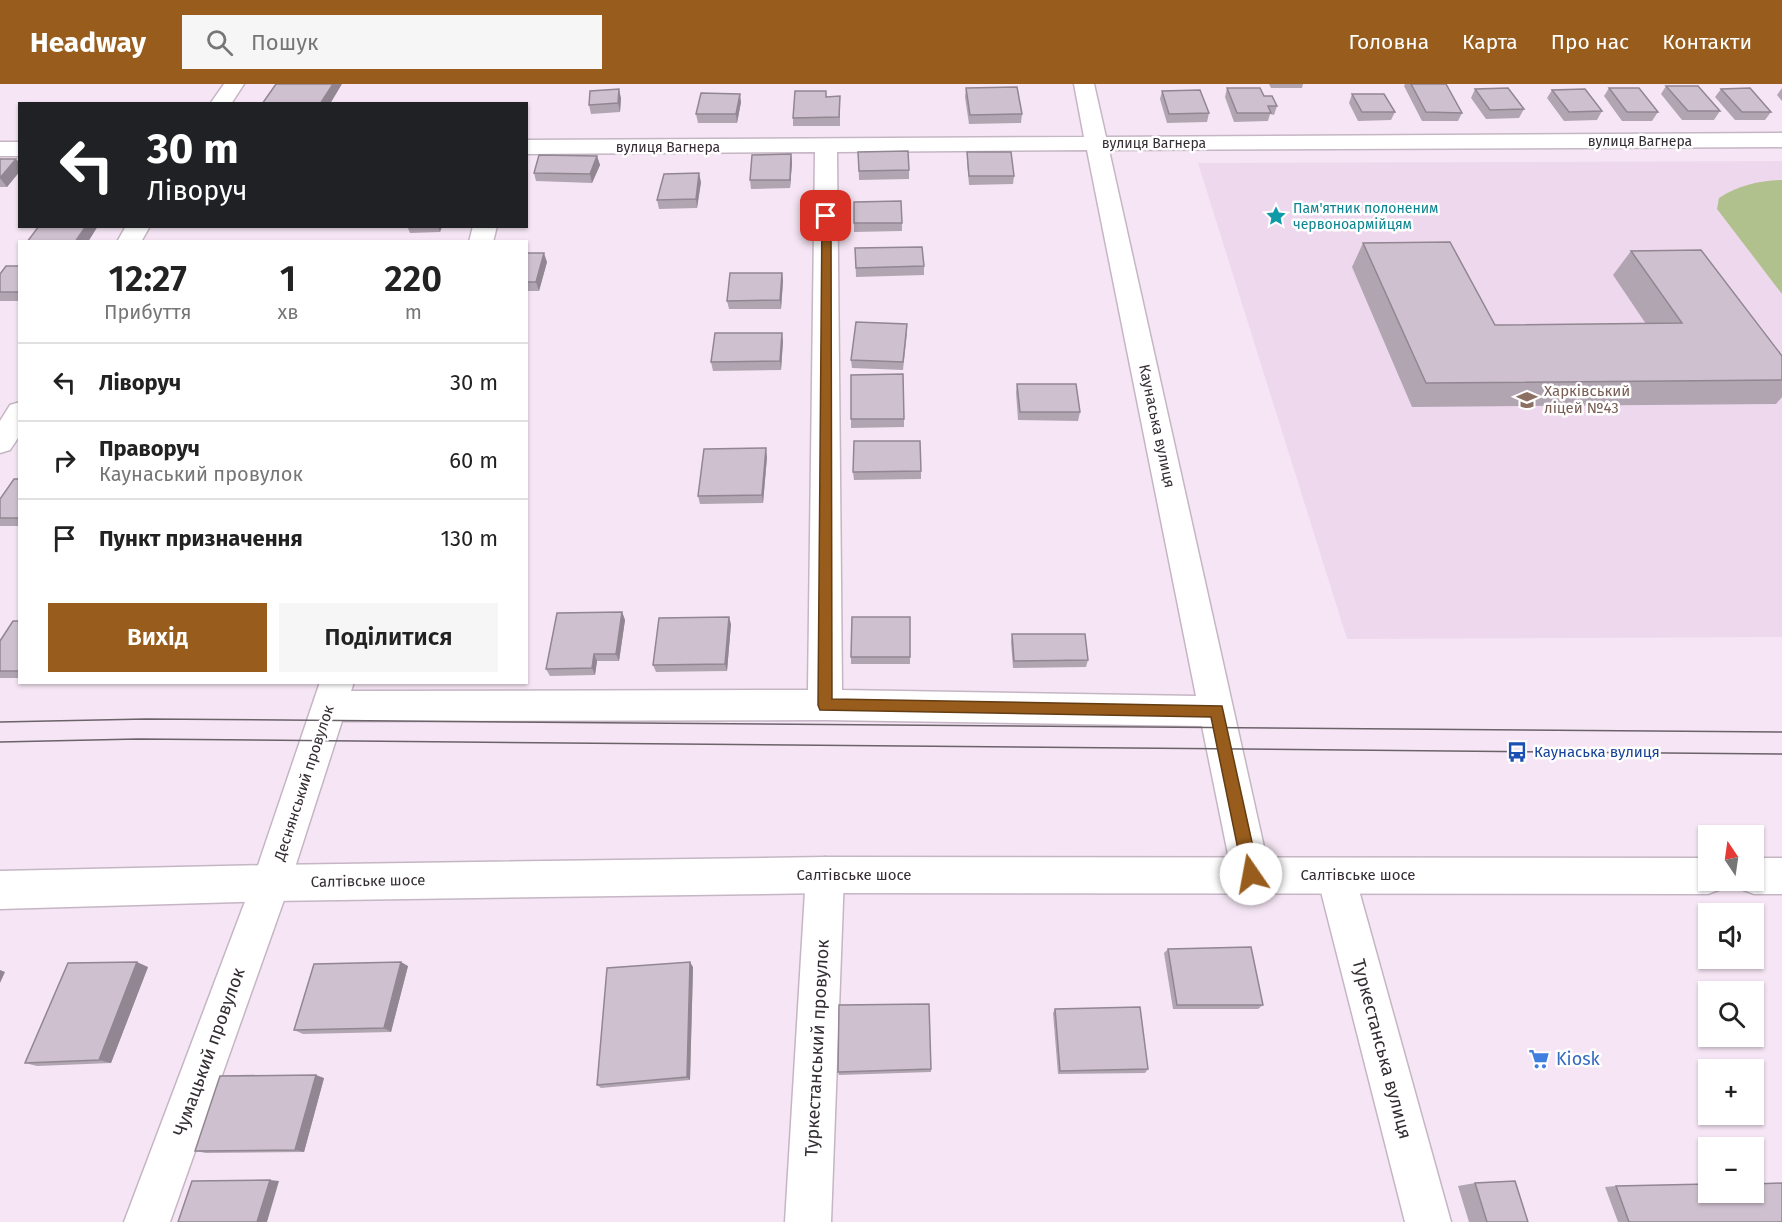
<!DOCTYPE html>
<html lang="uk">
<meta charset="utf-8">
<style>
body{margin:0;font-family:"Fira Sans",sans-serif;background:#f6f6f6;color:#222;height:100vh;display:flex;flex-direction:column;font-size:22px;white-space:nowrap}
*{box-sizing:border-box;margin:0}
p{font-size:20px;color:#767676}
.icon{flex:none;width:33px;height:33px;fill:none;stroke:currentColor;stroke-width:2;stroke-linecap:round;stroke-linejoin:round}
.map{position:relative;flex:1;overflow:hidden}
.panel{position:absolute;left:18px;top:156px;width:510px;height:444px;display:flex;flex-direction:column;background:#fff;border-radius:0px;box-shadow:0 2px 4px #0004}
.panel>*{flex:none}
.top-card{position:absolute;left:18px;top:18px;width:510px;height:126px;border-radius:0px;box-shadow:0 2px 4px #0004;background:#202124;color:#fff;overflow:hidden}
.needle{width:39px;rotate:347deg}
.buttons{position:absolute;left:1698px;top:741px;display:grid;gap:12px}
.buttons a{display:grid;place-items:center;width:66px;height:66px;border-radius:0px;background:#fff;box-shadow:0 2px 4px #0004;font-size:30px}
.pin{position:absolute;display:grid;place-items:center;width:51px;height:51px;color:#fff;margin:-26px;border-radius:12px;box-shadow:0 3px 9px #0006}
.me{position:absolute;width:66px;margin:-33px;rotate:348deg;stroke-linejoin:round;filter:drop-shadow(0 0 4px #0008)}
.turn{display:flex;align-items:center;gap:21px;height:126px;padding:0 30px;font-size:27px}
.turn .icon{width:78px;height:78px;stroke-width:2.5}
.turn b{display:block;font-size:42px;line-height:51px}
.eta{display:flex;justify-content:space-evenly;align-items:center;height:102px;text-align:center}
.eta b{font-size:36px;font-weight:600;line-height:42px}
.action{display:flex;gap:12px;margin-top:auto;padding:12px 30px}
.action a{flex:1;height:69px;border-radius:0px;background:#985d1c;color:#fff;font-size:24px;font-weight:600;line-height:69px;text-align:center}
.action a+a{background:#f6f6f6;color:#222}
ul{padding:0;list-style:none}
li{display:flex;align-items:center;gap:18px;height:78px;padding:0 30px;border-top:2px solid #e0e0e0}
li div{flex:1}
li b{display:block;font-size:22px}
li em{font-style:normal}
header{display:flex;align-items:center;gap:36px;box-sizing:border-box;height:84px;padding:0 30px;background:#985d1c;color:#fff}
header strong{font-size:28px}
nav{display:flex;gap:33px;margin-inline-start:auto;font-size:21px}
.search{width:420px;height:54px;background:#f6f6f6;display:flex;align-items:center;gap:15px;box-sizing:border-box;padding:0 21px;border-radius:0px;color:#767676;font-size:22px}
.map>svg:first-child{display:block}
.built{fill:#eed8ed}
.green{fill:#b1c18d}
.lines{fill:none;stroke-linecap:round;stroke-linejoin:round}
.minor-casing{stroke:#c5b6c4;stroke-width:3}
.major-casing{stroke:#c5b6c4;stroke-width:3}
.minor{fill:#fff;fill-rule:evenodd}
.major{fill:#fff;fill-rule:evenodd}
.tram{stroke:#6b626a;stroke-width:1.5}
.wall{fill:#b2a5b2}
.shaded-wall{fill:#918691}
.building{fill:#cfc0cf;stroke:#918691;stroke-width:1.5}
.route{fill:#985d1c;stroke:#633c12;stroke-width:1.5}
.labels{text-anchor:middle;stroke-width:5;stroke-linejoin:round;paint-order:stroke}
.far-street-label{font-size:14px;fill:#342e34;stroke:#fff}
.far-culture-label{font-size:14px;fill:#0d838f;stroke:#fff;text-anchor:start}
.education-label{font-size:15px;fill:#785e54;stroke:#fff;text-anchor:start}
.street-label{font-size:15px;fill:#342e34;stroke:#fff}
.transit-label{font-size:15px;fill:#164399;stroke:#fff;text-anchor:start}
.near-street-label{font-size:18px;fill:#342e34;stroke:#fff}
.near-shop-label{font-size:18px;fill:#366cbe;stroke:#fff;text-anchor:start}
</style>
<header>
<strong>Headway</strong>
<div class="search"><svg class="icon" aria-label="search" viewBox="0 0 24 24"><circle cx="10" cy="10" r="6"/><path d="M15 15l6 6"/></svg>Пошук</div>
<nav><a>Головна</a><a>Карта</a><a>Про нас</a><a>Контакти</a></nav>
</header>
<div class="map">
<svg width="1782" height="1138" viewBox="0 0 1782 1138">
<rect width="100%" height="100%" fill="#f6e6f5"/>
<!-- built -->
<path class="built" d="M1782,77V553L1347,555L1198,79Z"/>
<!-- green -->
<path class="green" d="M1782,96V210L1717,125L1719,114C1739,101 1759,97 1782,96Z"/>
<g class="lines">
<!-- minor casing -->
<g class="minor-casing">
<path id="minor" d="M224,0H244L231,20H210Z
M1074,0H1094L1106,53L1782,49V63L1109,66L1270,790L1264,803L1251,808L1238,803L1232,790L1202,642L825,636L342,637L290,799L170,1138H124L252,799L320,598H354L351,607L808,606L815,68L526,70V56L1084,53ZM1087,66L1196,612L842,606L837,68Z
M0,58H20V72H0Z
M126,142H150L141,158H117Z
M473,142H497L493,158H469Z
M20,318V351L10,366L0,369V337L10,321Z
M825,773L838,778L844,791L831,1138H785L806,791L812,778Z
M1336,774L1349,779L1355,792L1451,1138H1405L1317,792L1323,779Z"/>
</g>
<!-- major casing -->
<g class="major-casing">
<path id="major" d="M825,773L1708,774V796H1725L1721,805L1708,810L825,809L271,817L0,825V787L271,781Z
M1754,774H1782V810H1754L1741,805L1737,796H1754Z"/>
</g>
<!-- minor -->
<use href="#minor" class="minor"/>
<!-- major -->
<use href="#major" class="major"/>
<!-- tram -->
<path class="tram" d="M0,638L146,635L1782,648
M0,658L138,655L1782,670"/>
</g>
<!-- wall -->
<path class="wall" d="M1269,0H1303L1302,4H1271Z
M1405,0H1446L1462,29L1458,37H1422L1404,2Z
M1666,2L1720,27L1714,36H1682L1661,10Z
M966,4L1022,30L1021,39L969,40L965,13Z
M1227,4L1264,12L1277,22L1274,31L1270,30L1268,37L1234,38L1225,13Z
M1609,4L1658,28L1652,37H1622L1604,12Z
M1782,4V17L1777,11Z
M1475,5L1524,25L1519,34L1486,35L1471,14Z
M1721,5L1771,28L1765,36H1735L1715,13Z
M1552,6L1602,27L1597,36L1564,37L1547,14Z
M1162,7L1209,29L1207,38L1167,39L1160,15Z
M1352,10L1395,28L1391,36L1358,37L1349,19Z
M840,12V42H793V34L827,13Z
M621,14L620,28L591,30L589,21Z
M741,18L737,39H698L696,30Z
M858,68L909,86V95L859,96Z
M967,68L1014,92L1013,100L969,101L967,77Z
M791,70L792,79L790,104L751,105L750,96Z
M597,72L600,81L592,99L536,97L534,89Z
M0,75L20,79V87L7,103H0Z
M701,98L697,124L659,125L657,116Z
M854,118L902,139V147L854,148Z
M407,142H442L440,148L410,149Z
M1363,159L1495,241L1646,240L1613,191L1631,167L1782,272V313L1776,320L1412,323L1352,183Z
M855,164L924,182V191L856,193Z
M526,169L547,178L539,207H526Z
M20,182V217H0V190Z
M782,189L783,197L781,225H729L727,217Z
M907,249L903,286L852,284L851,276Z
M783,257L781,286L713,287L711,278Z
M851,291L904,335V343L851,344Z
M1017,300L1080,328L1078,337L1018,336L1016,308Z
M767,373L763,419L700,420L698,412Z
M921,387V395L854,396L853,388Z
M20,395V442H0V415Z
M622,528L625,536L619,577H597L595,591L550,592L546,585Z
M910,533V580H851V573Z
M20,537V594H0V557Z
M731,540L727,587L656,588L653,581Z
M1012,550L1088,576L1086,583L1013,584L1011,558Z
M1168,865L1263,921L1258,925H1173L1164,869Z
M408,882L391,948L303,950L294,946Z
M148,883L111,979L37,982L25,979Z
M693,883L690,996L601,1004L597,1001Z
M1055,925L1148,985L1145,989L1058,990L1053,929Z
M931,985V988L839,991L838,988Z
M324,994L304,1068L206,1069L195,1067Z
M1475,1099L1528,1138H1469L1458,1102Z
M1616,1102L1782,1138H1618L1605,1103Z"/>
<!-- shaded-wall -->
<path class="shaded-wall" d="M333,0H342L330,20H320Z
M619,5L621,14L620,28L618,19Z
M740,10L741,18L737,39L736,30Z
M791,70L792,79L790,104V96Z
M597,72L600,81L592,99L590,90Z
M16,75L20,79V87L7,103L0,94Z
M699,89L701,98L697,124L696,115Z
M86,142H98L88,158H75Z
M438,142H442L440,148Z
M544,169L547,178L539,207L536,198Z
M782,189L783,197L781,225L780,216Z
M782,249L783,257L781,286L780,277Z
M766,364L767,373L763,419L762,411Z
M622,528L625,536L619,577L616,570Z
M729,533L731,540L727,587L725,580Z
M594,570L597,577L595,591L592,584Z
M137,878L148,883L111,979L99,976Z
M401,878L408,882L391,948L384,944Z
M690,878L693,883L690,996L687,993Z
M0,886L5,888L0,899Z
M316,991L324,994L304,1068L295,1066Z
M270,1096L279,1097L267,1138H257Z"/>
<!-- building -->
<path class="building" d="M276,0H333L320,20H262Z
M1411,0H1446L1462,29L1426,28Z
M1666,2H1698L1720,27H1688Z
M1017,3L1022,30L970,31L966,4Z
M1227,4H1260L1264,12H1272L1277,22H1268L1271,29H1237Z
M1508,4L1524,25L1490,26L1475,5Z
M1609,4H1639L1658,28H1627Z
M1750,4L1771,28H1742L1721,5Z
M619,5L618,19L589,21L590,7Z
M1585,5L1602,27L1569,28L1552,6Z
M1200,6L1209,29L1169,30L1162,7Z
M795,7H826V13L840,12L839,33L793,34Z
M701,9L740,10L736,30H696Z
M1352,10H1384L1395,28H1362Z
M908,67L909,86L859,87L858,68Z
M967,68H1011L1014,92H969Z
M791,70L790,96H750L752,71Z
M539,71L597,72L590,90L534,89Z
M0,75H16L0,94Z
M699,89L696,115L657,116L664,90Z
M901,117L902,139H854V118Z
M39,142H86L75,158H27Z
M1450,158L1495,241L1682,239L1631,167L1701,166L1782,272V296L1426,299L1363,159Z
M922,163L924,182L856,184L855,164Z
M526,169H544L536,198H526Z
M6,182H20V208H0V190Z
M730,189H782L780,216L727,217Z
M856,238L907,240L903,278L851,276Z
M715,249H782L780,277L711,278Z
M903,290L904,335H851V291Z
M1017,300H1076L1080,328H1020Z
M854,357H920L921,387L853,388Z
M766,364L762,411L698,412L704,365Z
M14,395H20V434H0V415Z
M622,528L616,570H594L592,584L546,585L557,529Z
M729,533L725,580L653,581L659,534Z
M852,533H910V573H851Z
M13,537H20V587H0V557Z
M1012,550H1085L1088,576L1014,577Z
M1251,863L1263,921H1177L1168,865Z
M137,878L99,976L25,979L68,879Z
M401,878L384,944L294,946L314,880Z
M690,878L687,993L597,1001L607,884Z
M929,920L931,985L838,988L839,921Z
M1140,923L1148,985L1060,987L1055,925Z
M316,991L295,1066L195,1067L220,992Z
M270,1096L257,1138H178L192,1097Z
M1515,1097L1528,1138H1487L1475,1099Z
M1782,1099V1138H1629L1616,1102L1708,1100V1108H1754V1100Z"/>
<!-- route -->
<path class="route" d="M822,130L831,132L832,615L1222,622L1259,790L1257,796L1251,798L1246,796L1243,790L1211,633L820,626L818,621Z"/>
<!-- icons -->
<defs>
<g id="sight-bare" transform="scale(1.62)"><path d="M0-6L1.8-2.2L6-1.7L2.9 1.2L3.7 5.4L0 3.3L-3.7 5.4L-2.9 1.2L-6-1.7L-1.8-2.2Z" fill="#0f9aa8" stroke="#fff" stroke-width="2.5" paint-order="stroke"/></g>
<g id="school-bare" transform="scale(1.62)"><path d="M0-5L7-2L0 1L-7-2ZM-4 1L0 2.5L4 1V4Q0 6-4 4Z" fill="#8d6e63" stroke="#fff" stroke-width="2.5" paint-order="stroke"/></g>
<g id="bus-bare" transform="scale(1.62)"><path d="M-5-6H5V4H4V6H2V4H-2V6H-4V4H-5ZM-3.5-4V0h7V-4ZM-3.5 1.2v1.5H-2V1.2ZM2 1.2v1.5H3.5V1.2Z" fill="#1a4fb4" stroke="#fff" stroke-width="2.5" paint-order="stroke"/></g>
<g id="supermarket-bare" transform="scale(1.62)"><path d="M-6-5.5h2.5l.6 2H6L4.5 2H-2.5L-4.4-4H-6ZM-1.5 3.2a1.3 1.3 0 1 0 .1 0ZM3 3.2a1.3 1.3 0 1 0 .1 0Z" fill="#3f7fe0" stroke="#fff" stroke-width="2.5" paint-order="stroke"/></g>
</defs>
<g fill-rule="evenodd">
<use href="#sight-bare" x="1276" y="132"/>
<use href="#school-bare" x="1527" y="316"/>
<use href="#bus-bare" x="1517" y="668"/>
<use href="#supermarket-bare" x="1539" y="975"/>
</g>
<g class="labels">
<!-- far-street labels -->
<g class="far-street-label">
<text x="1640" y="62">вулиця Вагнера</text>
<text x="1154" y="64">вулиця Вагнера</text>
<text x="668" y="68">вулиця Вагнера</text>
</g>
<!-- far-culture labels -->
<g class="far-culture-label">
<text x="1293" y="129">Пам'ятник полоненим<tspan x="1293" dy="16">червоноармійцям</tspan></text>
</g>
<!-- education labels -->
<g class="education-label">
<text x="1544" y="312">Харківський<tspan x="1544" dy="17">ліцей №43</tspan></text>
</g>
<!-- street labels -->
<g class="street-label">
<text transform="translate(1157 342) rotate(78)" y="5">Каунаська вулиця</text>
<text transform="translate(304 699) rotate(-72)" y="5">Деснянський провулок</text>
<text x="854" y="796">Салтівське шосе</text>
<text x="1358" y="796">Салтівське шосе</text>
<text transform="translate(368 797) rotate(-1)" y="5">Салтівське шосе</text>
</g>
<!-- transit labels -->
<g class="transit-label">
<text x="1534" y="673">Каунаська вулиця</text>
</g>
<!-- near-street labels -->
<g class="near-street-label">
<text transform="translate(817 964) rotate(-87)" y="6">Туркестанський провулок</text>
<text transform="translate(1382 965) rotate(75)" y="6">Туркестанська вулиця</text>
<text transform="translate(209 968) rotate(-70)" y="6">Чумацький провулок</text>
</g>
<!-- near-shop labels -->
<g class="near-shop-label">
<text x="1556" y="981">Kiosk</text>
</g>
</g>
</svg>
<div class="buttons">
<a><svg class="needle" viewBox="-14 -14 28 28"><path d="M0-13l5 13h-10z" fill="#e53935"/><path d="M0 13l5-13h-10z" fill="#767676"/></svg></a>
<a><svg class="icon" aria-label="sound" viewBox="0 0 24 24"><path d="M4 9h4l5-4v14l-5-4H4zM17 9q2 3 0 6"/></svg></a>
<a><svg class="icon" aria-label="search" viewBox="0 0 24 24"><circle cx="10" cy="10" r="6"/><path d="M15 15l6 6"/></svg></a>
<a>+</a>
<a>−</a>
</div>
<div class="pin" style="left:826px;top:132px;background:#d93025"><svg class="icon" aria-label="arrive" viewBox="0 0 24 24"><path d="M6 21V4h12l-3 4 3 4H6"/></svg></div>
<svg class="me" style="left:1251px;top:790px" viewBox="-20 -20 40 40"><circle r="19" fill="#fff"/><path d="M0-13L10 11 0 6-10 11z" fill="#985d1c"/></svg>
<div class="top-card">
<div class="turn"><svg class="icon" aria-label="left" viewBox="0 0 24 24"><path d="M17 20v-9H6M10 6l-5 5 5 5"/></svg><div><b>30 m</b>Ліворуч</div></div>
</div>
<section class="panel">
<div class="eta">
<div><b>12:27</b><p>Прибуття</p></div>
<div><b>1</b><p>хв</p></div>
<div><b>220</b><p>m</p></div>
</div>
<ul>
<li><svg class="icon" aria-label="left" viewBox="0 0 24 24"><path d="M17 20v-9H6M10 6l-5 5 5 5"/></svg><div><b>Ліворуч</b></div><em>30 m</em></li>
<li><svg class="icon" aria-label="right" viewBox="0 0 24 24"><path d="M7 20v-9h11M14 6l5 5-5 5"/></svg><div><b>Праворуч</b><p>Каунаський провулок</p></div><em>60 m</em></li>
<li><svg class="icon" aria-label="arrive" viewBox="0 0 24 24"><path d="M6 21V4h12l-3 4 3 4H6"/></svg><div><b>Пункт призначення</b></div><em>130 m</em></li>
</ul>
<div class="action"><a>Вихід</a><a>Поділитися</a></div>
</section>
</div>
